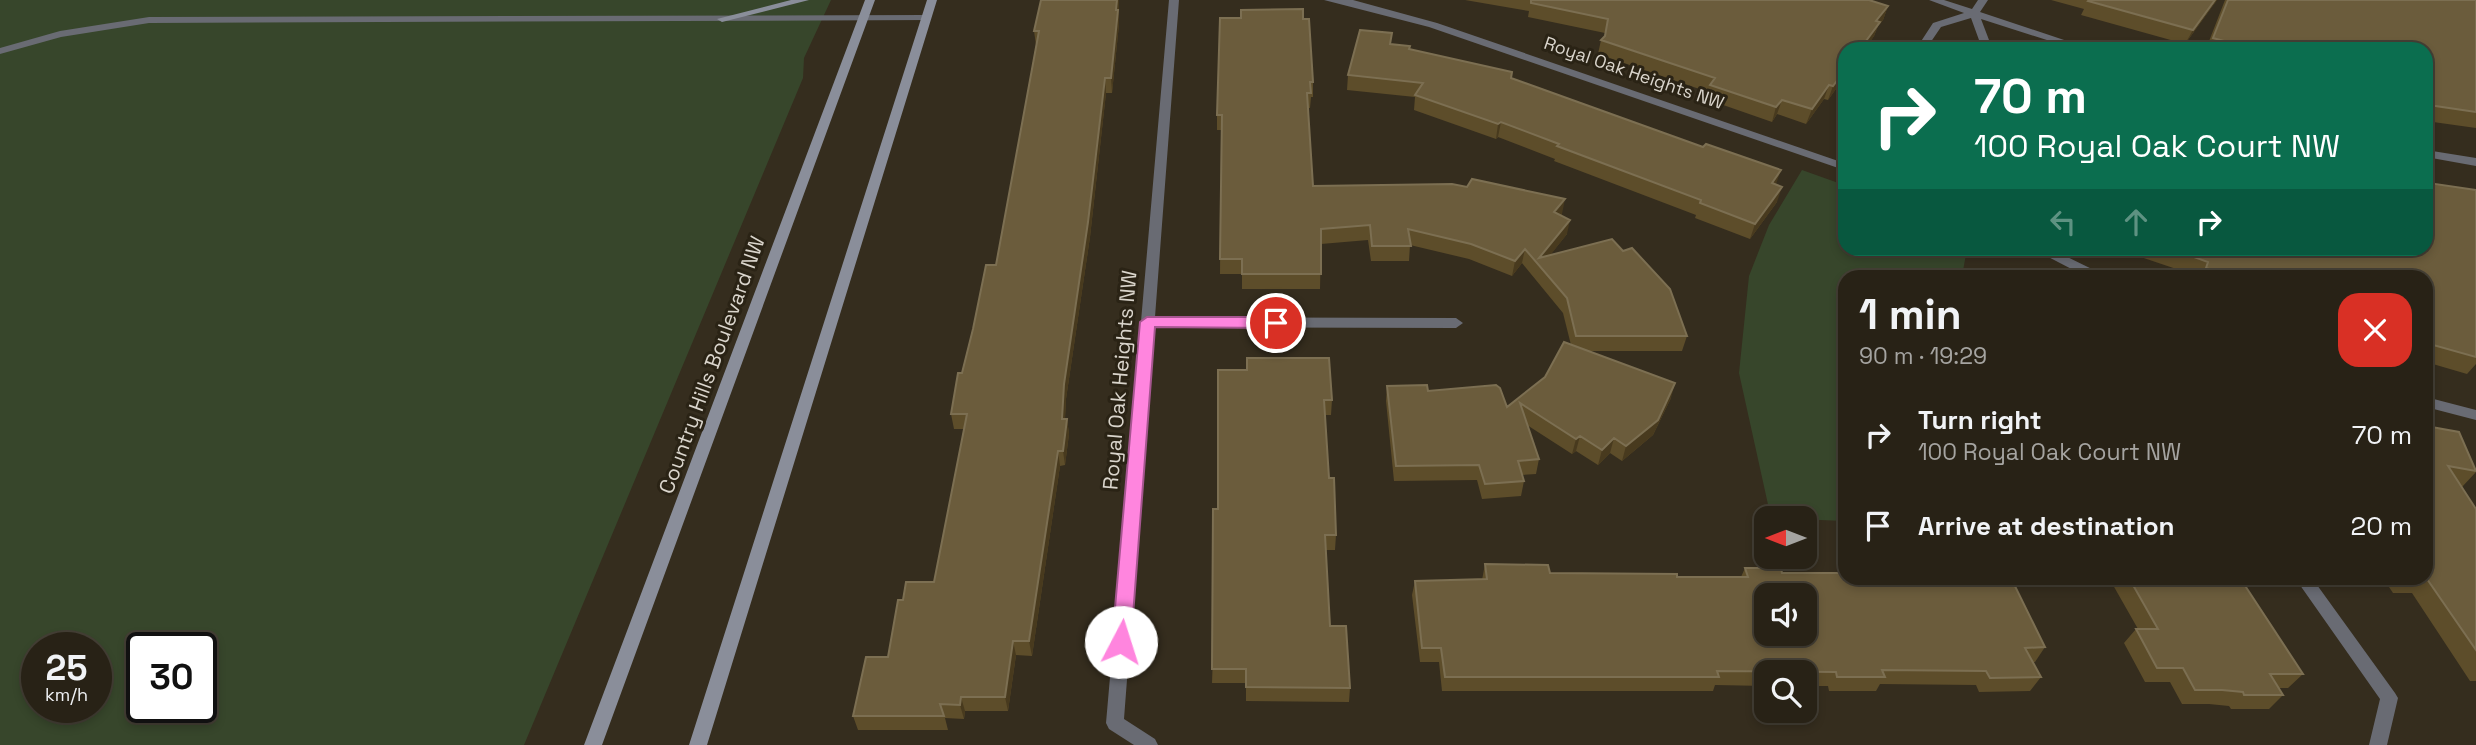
<!DOCTYPE html>
<meta charset="utf-8">
<style>
body{margin:0;font-family:"Space Grotesk",sans-serif;background:#302a1f;color:#f1f3f6;height:100vh;display:flex;flex-direction:column;font-size:26px;white-space:nowrap}
*{box-sizing:border-box;margin:0}
p{font-size:23px;color:#a5a4a1}
.icon{flex:none;width:38px;height:38px;fill:none;stroke:currentColor;stroke-width:2;stroke-linecap:round;stroke-linejoin:round}
.map{position:relative;flex:1;overflow:hidden}
.drawer{position:absolute;left:1838px;top:270px;width:595px;height:315px;display:flex;flex-direction:column;background:#282216;border-radius:21px;box-shadow:0 4px 10px #0003,0 0 0 2px #443f35}
.drawer>*{flex:none}
.banner{position:absolute;left:1838px;top:42px;width:595px;height:214px;border-radius:21px;box-shadow:0 4px 10px #0003,0 0 0 2px #443f35;background:#0b6e4f;color:#fff;overflow:hidden}
.needle{width:46px;rotate:270deg}
.tools{position:absolute;left:1754px;top:506px;display:grid;gap:14px}
.tools a{display:grid;place-items:center;width:63px;height:63px;border-radius:14px;background:#282216;box-shadow:0 4px 10px #0003,0 0 0 2px #443f35;font-size:35px}
.speed{position:absolute;left:21px;top:632px;display:flex;gap:14px;font-size:35px;font-weight:700;text-align:center}
.speed>*{display:grid;place-content:center;width:91px;height:91px;border-radius:50%;background:#282216;box-shadow:0 4px 10px #0003,0 0 0 2px #443f35;line-height:1}
.speed small{font-size:18px;font-weight:400}
.speed .limit{border:4px solid #111;border-radius:10px;background:#fff;color:#111}
.pin{position:absolute;display:grid;place-items:center;width:60px;height:60px;color:#fff;margin:-30px;border:4px solid #fff;border-radius:50%;box-shadow:0 2px 7px #0007}
.me{position:absolute;width:77px;margin:-38px;rotate:5deg;stroke-linejoin:round;filter:drop-shadow(0 0 5px #0008)}
.turn{display:flex;align-items:center;gap:24px;height:147px;padding:0 21px;font-size:32px}
.turn .icon{width:91px;height:91px;stroke-width:2.5}
.turn b{display:block;font-size:49px;line-height:60px}
.lanes{display:flex;align-items:center;height:66px;padding:0 21px;background:#0003;justify-content:center;gap:35px;direction:ltr}
.lanes .off{opacity:.35}
.round{display:grid;place-items:center;flex:none;width:74px;height:74px;border-radius:21px;background:#302a1f}
.overview{display:flex;align-items:center;justify-content:space-between;height:119px;padding:0 21px}
h1{font-size:42px;font-weight:700;line-height:52px}
ul{padding:0;list-style:none}
li{display:flex;align-items:center;gap:21px;height:91px;padding:0 21px}
li div{flex:1}
li b{display:block;font-size:26px}
li em{font-style:normal}
.map>svg:first-child{display:block}
.green{fill:#37462b;fill-rule:evenodd}
.lines{fill:none;stroke-linecap:round;stroke-linejoin:round}
.street{fill:#696b73;fill-rule:evenodd}
.secondary{fill:#8a8e9a;fill-rule:evenodd}
.wall{fill:#5d4d2a}
.shaded-wall{fill:#483a1e}
.building{fill:#6b5c3c;stroke:#7c6f52;stroke-width:2;fill-rule:evenodd}
.route{fill:#ff85de;stroke:#a65690;stroke-width:2}
.labels{text-anchor:middle;stroke-width:6;stroke-linejoin:round;paint-order:stroke}
.far-street-label{font-size:18px;fill:#dad5cc;stroke:#2a2315}
.street-label{font-size:21px;fill:#dad5cc;stroke:#2a2315}
</style>
<div class="map">
<svg width="2476" height="745" viewBox="0 0 2476 745">
<rect width="100%" height="100%" fill="#352d1e"/>
<!-- green -->
<path class="green" d="M0,0H831L804,58L803,78L524,745H0ZM37,648H96V707H37ZM142,648H201V707H142Z
M1802,170L1844,185V248L1967,249L1962,276H1844V521L1771,518L1739,373L1749,276L1769,225Z"/>
<g class="lines">
<!-- street -->
<path class="street" d="M1169,0H1179L1155,317L1456,318L1463,323L1456,328L1154,327L1124,719L1155,739L1158,745H1134L1109,729L1106,723Z
M1324,0H1353L1437,23L1844,163V170L1429,27Z
M1929,0H1944L1972,9L1978,0H1988L1980,12L2091,49H2075L1981,19L1989,40L1983,49H1973L1979,40L1971,18L1941,27L1926,49H1916L1933,23L1964,13Z
M926,15L930,16V20L149,23L61,37L0,54V48L60,31L149,17Z
M2426,150L2476,158V166L2426,157Z
M2031,248H2049L2100,273L2102,276H2085Z
M2426,397L2476,410V420L2426,407Z
M2295,578H2312L2395,693L2398,698L2387,745H2369L2380,699Z"/>
<!-- secondary -->
<path class="secondary" d="M791,0H809L722,22L717,19Z
M865,0H875L602,745H584Z
M927,0H937L707,745H689Z"/>
</g>
<!-- wall -->
<path class="wall" d="M1041,0H1119V24L1112,93H1106L1090,237L1066,399L1065,419H1067L1069,434L1065,465L1060,466L1032,656L1016,655L1008,711H965L964,719L945,718L948,730H858L853,716L888,657L903,600L934,582L964,429H954L951,414L996,265L1036,45L1034,31Z
M1465,0H1869L1888,6L1883,20L1878,26L1874,36L1828,100L1824,99L1806,124L1777,114L1772,122L1706,99L1708,92L1598,54L1601,40L1604,37L1605,33L1528,17L1529,11Z
M2051,0H2217L2185,44L2081,15L2084,9Z
M2225,0H2476V128L2426,121V49H2206Z
M1303,19L1313,82V97H1311L1310,108H1308L1313,186L1562,214L1561,215L1567,234L1550,255L1687,336L1682,351H1589L1671,398L1653,435L1622,461L1610,453L1598,465L1576,451L1572,454L1527,425L1539,459L1536,474L1522,475L1524,481L1521,496L1482,499L1477,480L1394,481L1386,401L1387,386L1428,391L1507,407L1545,377L1571,345L1563,313L1522,263L1512,276L1469,259L1410,245L1409,261H1371L1368,240L1321,244L1320,289H1242V274H1220L1221,130H1217V115Z
M1391,44L1511,78L1776,185L1777,202L1750,239L1695,218L1696,215L1554,161L1555,159L1498,137L1496,139L1414,110L1415,97L1347,90L1348,75Z
M2428,183L2476,190V364L2467,374L2426,362V276H2197L2126,252L2128,248H2426Z
M1247,370L1332,400L1331,415H1325L1329,478L1336,535L1335,550H1326L1330,626L1350,688L1349,702L1246,701V683H1212L1218,509Z
M2426,426L2476,472L2462,487L2476,509V681H2470L2412,593H2393L2383,578H2426Z
M1485,564L1550,573L1677,577H1741L1745,568L1782,573L2045,647L2035,662H2033L2041,677L2030,691L1979,692L1976,685L1880,684L1876,691H1829L1828,686H1804V672H1766V686L1715,685L1713,691H1442L1439,662H1420L1412,595L1415,581L1482,580Z
M2109,578H2240L2303,674L2288,688H2279L2283,695L2269,709H2231L2229,706L2209,704H2182L2170,682H2145L2124,643L2136,629H2138Z"/>
<!-- shaded-wall -->
<path class="shaded-wall" d="M1117,0H1119V24L1112,93L1111,78Z
M2215,0H2217L2185,44L2193,30Z
M1888,6L1883,20L1878,26L1874,36L1865,49H1860L1876,21Z
M1844,71V78L1828,100L1833,86Z
M1105,78L1106,93L1090,237L1066,399L1064,434L1062,419L1064,384Z
M1829,85L1824,99L1806,124L1812,109Z
M1782,100L1777,114L1772,122L1776,107Z
M1501,122L1498,137L1496,139L1498,124Z
M1781,170L1776,184L1772,183Z
M1782,187L1777,202L1750,239L1755,224Z
M1565,199L1562,214L1551,227L1554,212Z
M1570,220L1567,234L1541,267L1539,258Z
M1525,249L1522,263L1512,276L1515,261Z
M1675,383L1671,398L1653,435L1622,461L1626,446Z
M1067,419L1069,434L1065,465L1063,451Z
M1580,436L1576,451L1572,454L1576,439Z
M1614,438L1610,453L1598,465L1602,450Z
M1058,451L1060,466L1032,656L1029,641Z
M1013,641L1016,655L1008,711L1005,697Z
M961,697L965,711L964,719L960,705Z"/>
<!-- building -->
<path class="building" d="M1041,0H1117L1116,10H1118L1111,78H1105L1088,222L1064,384L1062,419H1067L1063,451H1058L1029,641H1013L1005,697H961L960,705L940,704L944,716H853L866,657H888L898,600H903L906,582H934L967,414H951L958,373H962L973,329L986,265H996L1039,31H1034Z
M1531,0H1869L1888,6L1876,21L1880,22L1860,49H1844V71L1833,86L1829,85L1812,109L1782,100L1776,107L1710,85L1715,78L1601,40L1605,36L1608,19L1531,3Z
M2089,0H2215L2193,30L2088,1Z
M2228,0H2476V112L2429,105L2426,95V49H2253L2213,38Z
M1303,9V19H1309L1313,82H1310L1311,93H1307L1313,186L1452,184L1467,187L1472,179L1565,199L1554,212L1570,220L1539,258L1612,239L1623,251L1632,248L1670,289L1687,336H1576L1567,298L1525,249L1515,261L1471,244L1408,229L1411,246H1372L1370,225L1321,229V274H1242V259H1220L1222,115H1217L1220,18H1241V10Z
M1360,30L1392,33L1390,44L1410,46L1409,49L1512,72L1511,78L1703,147L1706,144L1781,170L1772,183L1782,187L1755,224L1700,203L1701,200L1557,146L1559,144L1501,122L1498,124L1415,95L1423,83L1348,75Z
M2426,177L2428,178V183L2476,190V357L2426,343V276H2232L2206,268L2208,262L2169,248H2426Z
M1564,342L1675,383L1658,420L1626,446L1614,438L1602,450L1580,436L1576,439L1520,403L1539,459L1518,461L1524,481L1485,484L1479,465L1396,466L1387,386L1427,385L1428,391L1496,385L1500,388L1507,407L1545,377Z
M1247,358H1329L1332,400H1324L1329,478H1334L1336,535H1325L1330,626H1346L1350,688L1246,687V669H1212L1213,509H1218V370H1247Z
M2426,426L2459,432L2476,471L2448,466L2476,509V650L2427,579L2408,578H2426Z
M1485,564L1548,565L1550,573L1677,574V577H1748L1745,568H1781L1782,573H1844V578H2011L2045,647L2025,648L2041,677L1990,678L1986,671L1882,670L1885,677H1837L1836,672L1717,671L1719,677H1445L1441,648H1422L1415,581L1487,579ZM1766,595H1804V634H1766Z
M2129,578H2240L2303,674H2270L2283,695H2244L2243,692L2222,690H2195L2183,668H2157L2136,629H2158Z"/>
<!-- route -->
<path class="route" d="M1147,317H1276L1283,323L1276,328L1155,327L1131,642L1128,648L1121,651L1114,648L1112,642L1140,322Z"/>
<g class="labels">
<!-- far-street labels -->
<g class="far-street-label">
<text transform="translate(1634 73) rotate(19)" y="6">Royal Oak Heights NW</text>
</g>
<!-- street labels -->
<g class="street-label">
<text transform="translate(712 365) rotate(-70)" y="7">Country Hills Boulevard NW</text>
<text transform="translate(1120 380) rotate(-85)" y="7">Royal Oak Heights NW</text>
</g>
</g>
</svg>
<div class="tools">
<a><svg class="needle" viewBox="-14 -14 28 28"><path d="M0-13l5 13h-10z" fill="#e53935"/><path d="M0 13l5-13h-10z" fill="#a5a4a1"/></svg></a>
<a><svg class="icon" aria-label="sound" viewBox="0 0 24 24"><path d="M4 9h4l5-4v14l-5-4H4zM17 9q2 3 0 6"/></svg></a>
<a><svg class="icon" aria-label="search" viewBox="0 0 24 24"><circle cx="10" cy="10" r="6"/><path d="M15 15l6 6"/></svg></a>
</div>
<div class="speed"><div>25<small>km/h</small></div><div class="limit">30</div></div>
<div class="pin" style="left:1276px;top:323px;background:#d93025"><svg class="icon" aria-label="arrive" viewBox="0 0 24 24"><path d="M6 21V4h12l-3 4 3 4H6"/></svg></div>
<svg class="me" style="left:1121px;top:642px" viewBox="-20 -20 40 40"><circle r="19" fill="#fff"/><path d="M0-13L10 11 0 6-10 11z" fill="#ff85de"/></svg>
<div class="banner">
<div class="turn"><svg class="icon" aria-label="right" viewBox="0 0 24 24"><path d="M7 20v-9h11M14 6l5 5-5 5"/></svg><div><b>70 m</b>100 Royal Oak Court NW</div></div>
<div class="lanes"><svg class="icon off" aria-label="left" viewBox="0 0 24 24"><path d="M17 20v-9H6M10 6l-5 5 5 5"/></svg><svg class="icon off" aria-label="ahead" viewBox="0 0 24 24"><path d="M12 20V5M6 11l6-6 6 6"/></svg><svg class="icon" aria-label="right" viewBox="0 0 24 24"><path d="M7 20v-9h11M14 6l5 5-5 5"/></svg></div>
</div>
<section class="drawer">
<div class="overview"><div><h1>1 min</h1><p>90 m · 19:29</p></div><a class="round" style="background:#d93025;color:#fff"><svg class="icon" aria-label="close" viewBox="0 0 24 24"><path d="M6 6l12 12M18 6L6 18"/></svg></a></div>
<ul>
<li><svg class="icon" aria-label="right" viewBox="0 0 24 24"><path d="M7 20v-9h11M14 6l5 5-5 5"/></svg><div><b>Turn right</b><p>100 Royal Oak Court NW</p></div><em>70 m</em></li>
<li><svg class="icon" aria-label="arrive" viewBox="0 0 24 24"><path d="M6 21V4h12l-3 4 3 4H6"/></svg><div><b>Arrive at destination</b></div><em>20 m</em></li>
</ul>
</section>
</div>
